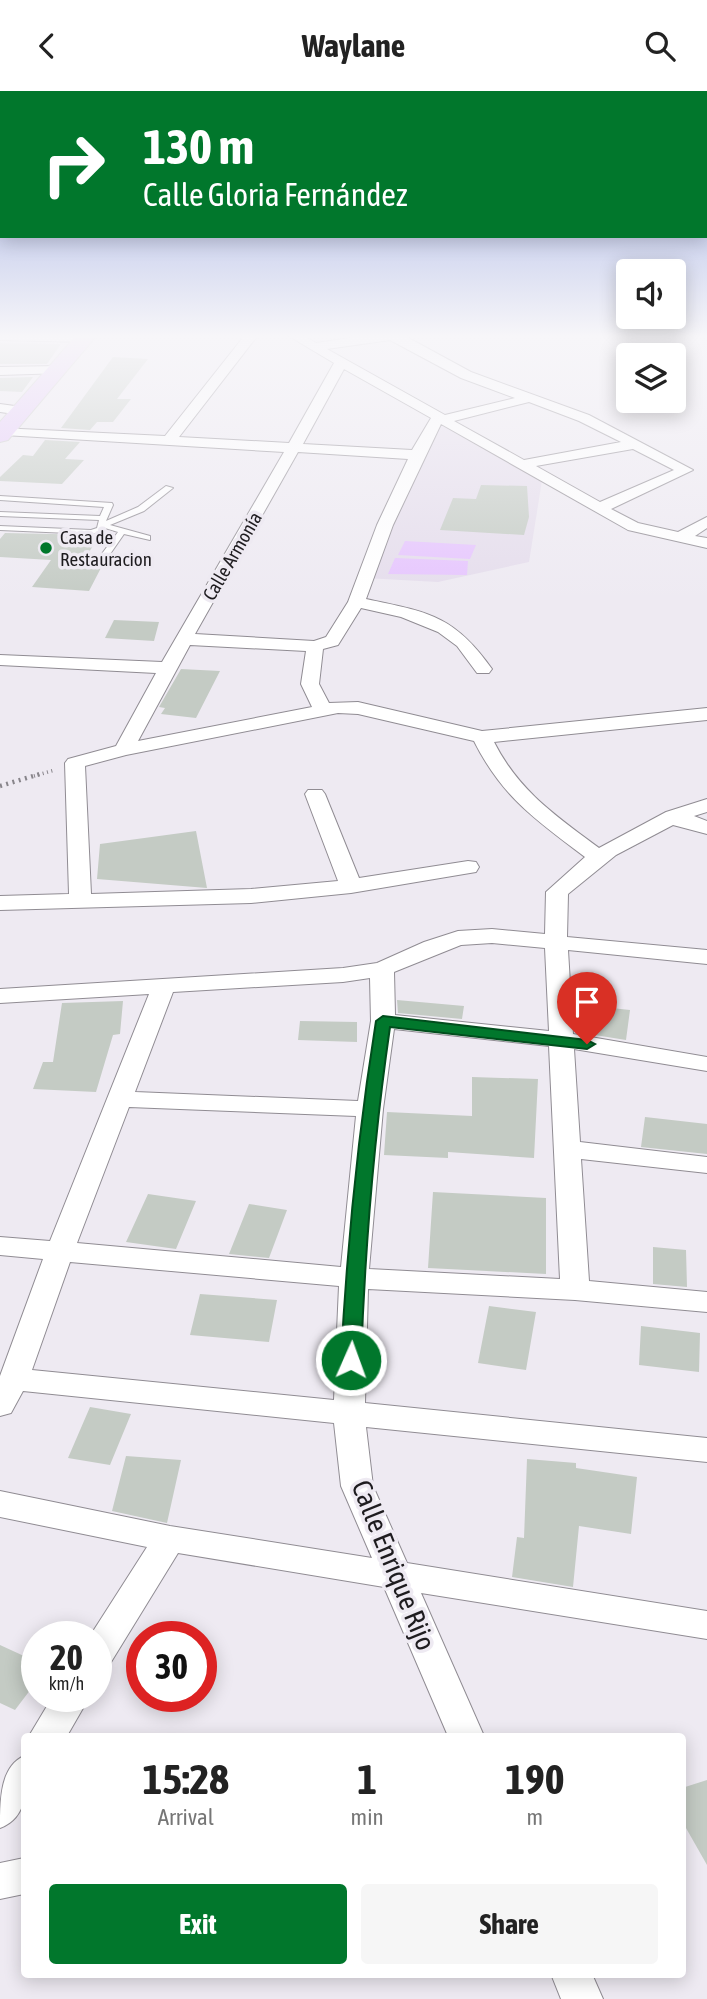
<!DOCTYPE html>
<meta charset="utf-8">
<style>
body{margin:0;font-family:"Asap Condensed",sans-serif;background:#f6f6f6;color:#222;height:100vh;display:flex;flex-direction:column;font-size:26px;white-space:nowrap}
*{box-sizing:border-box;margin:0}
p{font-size:23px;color:#767676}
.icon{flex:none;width:38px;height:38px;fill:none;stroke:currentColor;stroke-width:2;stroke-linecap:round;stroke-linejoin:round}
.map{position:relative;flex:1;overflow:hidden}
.drawer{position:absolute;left:21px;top:1642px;width:665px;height:245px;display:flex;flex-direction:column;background:#fff;border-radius:7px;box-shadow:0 4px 18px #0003}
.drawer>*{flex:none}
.hud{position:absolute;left:0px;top:0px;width:707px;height:147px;box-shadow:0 4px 18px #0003;background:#01772c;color:#fff;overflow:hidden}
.buttons{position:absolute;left:616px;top:168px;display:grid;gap:14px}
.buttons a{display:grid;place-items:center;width:70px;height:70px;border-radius:7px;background:#fff;box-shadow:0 4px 18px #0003;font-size:35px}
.speed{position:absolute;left:21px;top:1530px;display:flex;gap:14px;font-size:35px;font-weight:700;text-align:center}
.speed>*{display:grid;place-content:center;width:91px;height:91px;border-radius:50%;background:#fff;box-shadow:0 4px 18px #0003;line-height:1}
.speed small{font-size:18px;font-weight:400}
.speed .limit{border:10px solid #d22;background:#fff;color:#111}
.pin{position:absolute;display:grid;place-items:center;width:60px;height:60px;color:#fff;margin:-72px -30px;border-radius:50% 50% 50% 0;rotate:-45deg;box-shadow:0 0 7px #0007}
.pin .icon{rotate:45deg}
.me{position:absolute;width:77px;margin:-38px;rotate:2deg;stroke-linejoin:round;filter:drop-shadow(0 0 5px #0008)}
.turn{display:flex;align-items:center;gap:24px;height:147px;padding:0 28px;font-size:32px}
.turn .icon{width:91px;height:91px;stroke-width:2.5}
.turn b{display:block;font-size:49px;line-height:60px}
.eta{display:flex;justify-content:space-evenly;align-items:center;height:119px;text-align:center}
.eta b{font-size:42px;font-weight:700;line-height:49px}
.button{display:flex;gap:14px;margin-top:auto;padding:14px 28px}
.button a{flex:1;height:80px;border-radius:7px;background:#01772c;color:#fff;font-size:28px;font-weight:700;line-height:80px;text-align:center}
.button a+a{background:#f6f6f6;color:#222}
header{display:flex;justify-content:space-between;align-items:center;height:91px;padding:0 28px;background:#fff;font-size:32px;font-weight:700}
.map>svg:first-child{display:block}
.built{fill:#e5ddec}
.green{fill:#e6c5fe}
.building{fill:#c4cbc4}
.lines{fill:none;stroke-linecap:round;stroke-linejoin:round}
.lane-casing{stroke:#908c93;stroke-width:2}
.street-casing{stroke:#908c93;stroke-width:2}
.primary-casing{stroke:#c9c9c9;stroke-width:2}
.path-far1{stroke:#88858b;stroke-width:3.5;stroke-dasharray:1 3.5;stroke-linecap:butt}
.path{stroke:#88858b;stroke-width:4.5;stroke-dasharray:2 4.5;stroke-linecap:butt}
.lane{fill:#fff;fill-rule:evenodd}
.street{fill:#fff;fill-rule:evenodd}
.primary{fill:#e5c8fa;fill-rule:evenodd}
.route{fill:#01772c;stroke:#014d1d;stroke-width:2}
.poi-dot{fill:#01772c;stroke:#eeeaf2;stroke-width:2.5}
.labels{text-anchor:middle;stroke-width:7;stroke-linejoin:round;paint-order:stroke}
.far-poi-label{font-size:19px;fill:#1e1c1f;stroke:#eeeaf2;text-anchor:start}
.far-street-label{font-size:19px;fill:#1e1c1f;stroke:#eeeaf2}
.near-street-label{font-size:28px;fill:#1e1c1f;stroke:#eeeaf2}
</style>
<header><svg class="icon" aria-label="back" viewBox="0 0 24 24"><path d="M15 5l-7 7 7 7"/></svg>Waylane<svg class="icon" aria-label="search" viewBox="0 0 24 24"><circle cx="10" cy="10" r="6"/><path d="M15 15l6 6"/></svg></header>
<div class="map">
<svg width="707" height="1908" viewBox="0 0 707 1908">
<rect width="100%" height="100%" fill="#eeeaf2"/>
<!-- built -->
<path class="built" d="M439,325L543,383L529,471L438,491L365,487Z"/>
<!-- green -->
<path class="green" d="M405,450L476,454L470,468L398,464Z
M395,467L468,470L467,484L388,483Z"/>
<!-- building -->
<path class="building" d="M0,252L61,253L47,273H0Z
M113,266L148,268L117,308H131L113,331H97L90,339L61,337Z
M33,286L22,301L0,300V287Z
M45,349L80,351L65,368L84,369L62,393L0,390V386L23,364L33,365Z
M481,394L527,395L529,426L524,444L440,439L453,407L476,408Z
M5,442L100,444L82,472L103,473L89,500L32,496L51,469L0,466V448Z
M114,529L159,531L154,550L105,547Z
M181,578L220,580L196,627L161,623L165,617L159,616Z
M196,740L207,797L97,788L100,753Z
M397,909L464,915L462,928L398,922Z
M123,910L120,943L113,944L96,1001L33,998L43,971H53L62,912Z
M575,913L630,919L626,949L576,941Z
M300,930L357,931V951L298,949Z
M472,986L538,988L534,1067L448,1061V1067L384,1064L387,1021L472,1025Z
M645,1026L707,1033V1063L641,1056Z
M433,1101L546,1107V1183L428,1177Z
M148,1103L196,1110L176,1158L126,1151Z
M249,1113L287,1119L269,1167L229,1163Z
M653,1156L686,1159L687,1196L653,1193Z
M200,1203L277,1209L269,1251L190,1244Z
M489,1215L536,1221L526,1279L478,1272Z
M641,1235L700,1242L699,1281L639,1274Z
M90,1316L131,1323L110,1374L68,1367Z
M126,1365L181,1369L167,1432L112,1420Z
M527,1368L576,1372V1377L637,1386L631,1443L579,1435L573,1496L512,1486L517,1446L524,1447Z
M0,1554L37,1571V1590L15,1619L0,1612Z
M707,1689V1774L682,1730V1697Z"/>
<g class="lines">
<!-- lane casing -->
<g class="lane-casing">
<path id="lane" d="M166,395L173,397L144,420L110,434L150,445V449L124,443L108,466L101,464L118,441L105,437L104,440L92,443L0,439V435L91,439L97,437L99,429L0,425V421L100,425L104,416L0,409V405L112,412L113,414L106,430L138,416Z"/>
</g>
<!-- street casing -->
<g class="street-casing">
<path id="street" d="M0,244H89L91,247L85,251L0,249Z
M245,244H258L179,346L289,352L334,272L287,244H302L316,252L370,244H403L471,281L589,324L693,379L611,418L638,432L678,441L707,426V437L695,445L707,447V457L628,439L441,333L393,434L366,508C428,521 454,524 492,578L489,582H477L457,555L438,541L401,526L361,517L338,554L323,558L319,593L329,612L358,611L482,640L707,617V629L494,651C519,700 555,724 599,757L666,721L707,708V721L694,725L707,730V743L673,734L616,764L568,803L567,846L707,859V873L568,859L573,943L707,966V980L574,958L580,1051L707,1066V1082L581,1068L589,1190L707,1201V1221L575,1209L368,1198L365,1312L707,1347V1371L366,1336L373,1395L407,1472L707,1520V1548L421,1502L484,1645H448L384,1496L178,1462L108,1576L96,1581V1545H90L147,1456L0,1426V1400L170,1435L372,1467L341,1395L334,1332L23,1300L11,1322L0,1325V1285L43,1168L0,1164V1146L50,1150L149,903L0,912V898L343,877L377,872L424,851L458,840L492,838L545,843L546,801L585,766C536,729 502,706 474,650L358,623L338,622L126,664L85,675L91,803L251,798L338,790L305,703L308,699H322L325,703L359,787L468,770L476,771L479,776L476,781L351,802L251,812L0,819V805L69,803L65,672L68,668L116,655L156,582L0,574V564L162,571L284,361L4,344L0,343V337L165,345ZM390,249L461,287L515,307L445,324L327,258ZM344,278L431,327L412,359L303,353ZM529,311L579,330L621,351L524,369L454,330ZM633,358L674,379L600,411L536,375ZM298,361L408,368L377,434L348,511L326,546L314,550L195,543ZM190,554L306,560L301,593L312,616L138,650ZM492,852L545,857L549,940L395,924L394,881L461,854ZM370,887L371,930L358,1010L135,1001L173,901L343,891ZM394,938L549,955L560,1188L369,1178L383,1018ZM129,1016L356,1025L341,1176L77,1152ZM70,1171L339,1195L334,1309L32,1279Z
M58,275L63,276V282L0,284V276Z
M0,313L22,316L29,320L22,324L0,321Z
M53,1605H90L67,1645H29Z
M24,1665C27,1692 30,1726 0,1737C0,1709 0,1676 24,1665Z
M24,1767V1803L0,1808V1772Z
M551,1883H592L603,1908H561Z"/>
</g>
<!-- primary casing -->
<g class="primary-casing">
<path id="primary" d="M77,244H97L8,349L0,351V331Z"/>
</g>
<!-- path-far1 -->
<path class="path-far1" d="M34,685L55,679"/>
<!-- path -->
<path class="path" d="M0,695L40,683"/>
<!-- lane -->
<use href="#lane" class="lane"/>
<!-- street -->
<use href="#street" class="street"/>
<!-- primary -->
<use href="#primary" class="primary"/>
</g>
<!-- sky -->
<linearGradient id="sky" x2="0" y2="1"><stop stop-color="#94a4e0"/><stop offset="0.48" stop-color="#f7f6f9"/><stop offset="1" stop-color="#f7f6f9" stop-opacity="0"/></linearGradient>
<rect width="707" height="511" fill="url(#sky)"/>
<!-- route -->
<path class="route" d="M383,925L587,949L595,953L587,958L390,936C374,1046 365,1157 361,1269L358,1274H344L341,1269C347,1155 358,1043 376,930Z"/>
<!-- markers -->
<circle class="poi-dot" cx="46" cy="457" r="7"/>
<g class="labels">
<!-- far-poi labels -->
<g class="far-poi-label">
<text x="60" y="453">Casa de<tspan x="60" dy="22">Restauracion</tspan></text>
</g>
<!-- far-street labels -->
<g class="far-street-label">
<text transform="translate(232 465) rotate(-60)" y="7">Calle Armonía</text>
</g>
<!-- near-street labels -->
<g class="near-street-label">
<text transform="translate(394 1474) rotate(68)" y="10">Calle Enrique Rijo</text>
</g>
</g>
</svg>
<div class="buttons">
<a><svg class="icon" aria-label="sound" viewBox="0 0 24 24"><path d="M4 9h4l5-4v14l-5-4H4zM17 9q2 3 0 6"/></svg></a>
<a><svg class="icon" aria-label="layers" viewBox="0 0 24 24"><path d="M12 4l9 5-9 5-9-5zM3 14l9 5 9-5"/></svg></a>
</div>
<div class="speed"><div>20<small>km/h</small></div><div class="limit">30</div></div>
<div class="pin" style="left:587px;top:953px;background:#d93025"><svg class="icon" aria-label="arrive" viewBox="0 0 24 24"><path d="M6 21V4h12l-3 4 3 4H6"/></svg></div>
<svg class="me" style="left:351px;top:1269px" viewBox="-20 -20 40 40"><circle r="17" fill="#01772c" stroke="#fff" stroke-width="3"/><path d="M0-11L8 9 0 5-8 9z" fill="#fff"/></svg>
<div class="hud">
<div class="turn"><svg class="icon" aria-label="right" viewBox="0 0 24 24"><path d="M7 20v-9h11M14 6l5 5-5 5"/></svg><div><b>130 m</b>Calle Gloria Fernández</div></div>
</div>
<section class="drawer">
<div class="eta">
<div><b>15:28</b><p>Arrival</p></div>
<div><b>1</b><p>min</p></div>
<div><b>190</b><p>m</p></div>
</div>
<div class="button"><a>Exit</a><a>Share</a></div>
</section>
</div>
